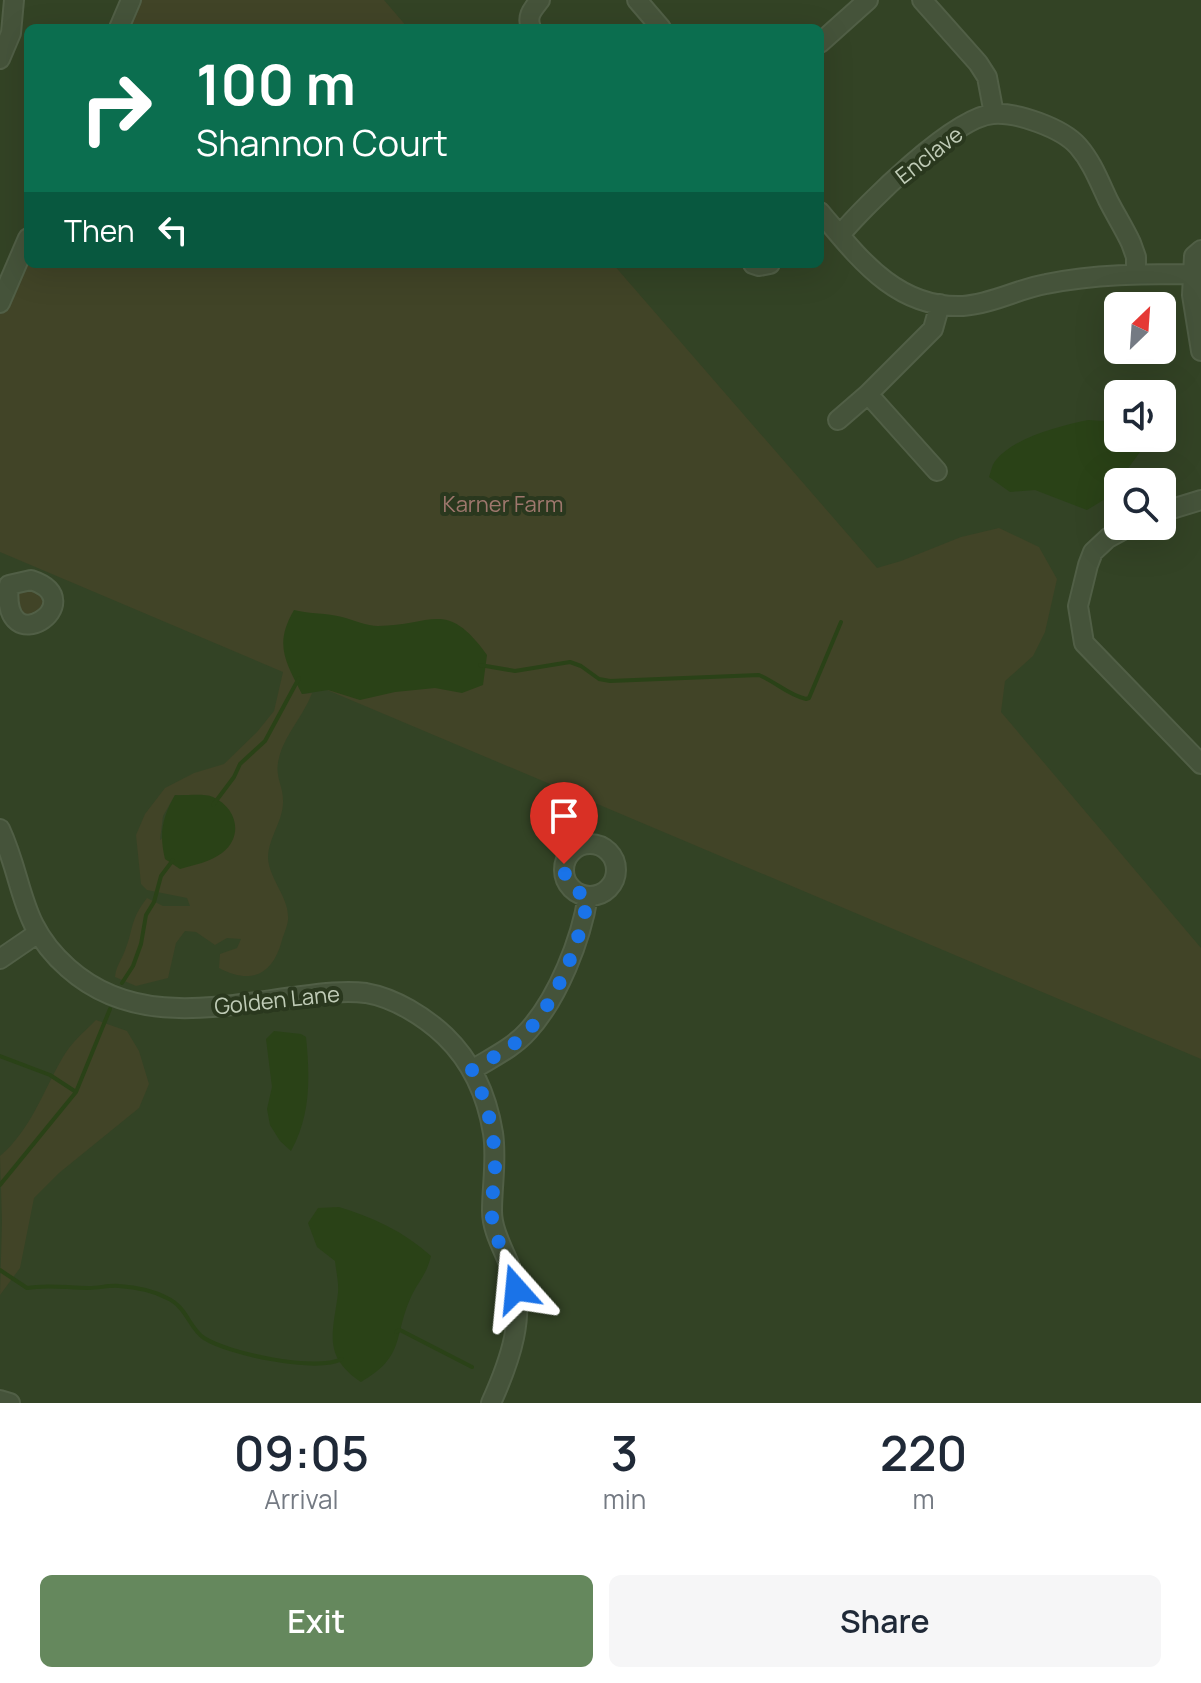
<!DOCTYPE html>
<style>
body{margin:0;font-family:Manrope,sans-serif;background:#f6f6f7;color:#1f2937;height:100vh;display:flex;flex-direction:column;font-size:30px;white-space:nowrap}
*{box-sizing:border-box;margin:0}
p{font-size:26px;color:#747a83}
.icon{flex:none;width:44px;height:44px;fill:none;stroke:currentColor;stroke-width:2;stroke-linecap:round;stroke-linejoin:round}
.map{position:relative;height:1403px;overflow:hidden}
.sheet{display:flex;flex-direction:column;background:#fff;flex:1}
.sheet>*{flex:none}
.banner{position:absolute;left:24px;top:24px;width:800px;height:244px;border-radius:12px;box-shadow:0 8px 32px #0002;background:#0b6e4f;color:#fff;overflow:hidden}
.needle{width:52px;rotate:25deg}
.controls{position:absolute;left:1104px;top:292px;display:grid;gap:16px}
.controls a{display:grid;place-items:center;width:72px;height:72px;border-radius:12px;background:#fff;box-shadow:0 8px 32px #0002;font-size:40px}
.pin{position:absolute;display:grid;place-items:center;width:68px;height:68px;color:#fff;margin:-82px -34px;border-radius:50% 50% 50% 0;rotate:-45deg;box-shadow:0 0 8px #0007}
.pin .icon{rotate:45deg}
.me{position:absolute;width:88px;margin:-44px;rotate:342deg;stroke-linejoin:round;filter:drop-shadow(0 0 6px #0008)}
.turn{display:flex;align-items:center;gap:28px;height:168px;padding:0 40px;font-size:36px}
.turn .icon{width:104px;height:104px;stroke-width:2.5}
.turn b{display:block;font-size:56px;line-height:68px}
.then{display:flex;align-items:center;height:76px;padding:0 40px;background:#0003;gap:16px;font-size:30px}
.eta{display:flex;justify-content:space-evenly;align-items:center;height:136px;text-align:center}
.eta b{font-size:48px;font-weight:600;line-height:56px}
.button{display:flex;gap:16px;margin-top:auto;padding:16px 40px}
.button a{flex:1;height:92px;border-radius:12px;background:#65885d;color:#fff;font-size:32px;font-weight:600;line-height:92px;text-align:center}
.button a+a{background:#f6f6f7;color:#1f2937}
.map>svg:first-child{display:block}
.green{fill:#414427;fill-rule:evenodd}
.water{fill:#2a4217}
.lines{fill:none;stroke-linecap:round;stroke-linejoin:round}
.stream{stroke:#2a4217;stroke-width:4}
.minor-casing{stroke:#515f46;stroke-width:22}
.minor{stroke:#45533a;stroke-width:18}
.route{stroke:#1a73e8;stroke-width:14;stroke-dasharray:0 25.2}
.labels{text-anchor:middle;stroke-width:8;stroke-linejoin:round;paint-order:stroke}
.street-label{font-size:22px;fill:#c0ccb7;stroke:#2a381e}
.park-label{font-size:22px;fill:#9e776d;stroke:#2a381e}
</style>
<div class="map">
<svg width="1201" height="1403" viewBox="0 0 1201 1403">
<rect width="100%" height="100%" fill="#334325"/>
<!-- green -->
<path class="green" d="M129,0H384L408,28H117Z
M28,238V264H613L877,568L901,561L961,537L999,528L1039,547L1057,579L1045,632L1033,656L1005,681L1001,712L1201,948V1059L294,676L302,694L312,693C304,715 284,736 279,758C274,776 283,785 283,800C284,820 268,838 268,858C269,878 288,897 288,916C289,923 284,933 282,940C273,975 251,985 219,968L220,954L237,948L241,939L227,938L215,945L196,932L185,931L176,943L168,978L136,986L115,977C116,967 120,962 124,953C134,930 129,921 147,898L163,906H190L187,898L147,890L141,884L136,835L145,814L165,788L194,773L224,764L257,732L274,711L283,672L0,552V304ZM175,795L211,796L160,840L163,816Z
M15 602a14 14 0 1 1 28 0a14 14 0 1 1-28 0Z
M96,1020L127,1031L139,1051L149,1084L139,1108L59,1173L34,1198L20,1268L0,1295L2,1221L0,1156C31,1130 43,1091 63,1057C71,1043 84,1032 96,1020Z"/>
<!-- water -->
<path class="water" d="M1088,420L1118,422V438H1145L1140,452L1118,482L1115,493L1087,510L1035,490L1010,492L989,477C991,472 992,464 996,460C1015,437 1060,426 1088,420Z
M294,610C310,614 327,613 342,617C354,620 367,626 378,626C432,626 446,598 487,655L483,685L462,693L435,688L395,692L360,700L328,690L302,694C285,661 274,644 294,610Z
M175,795C185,796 203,793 213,797C237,808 244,836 222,853C210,862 194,865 180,869L165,859C159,834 162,818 175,795Z
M274,1031L301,1034L306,1037C310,1077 311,1115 291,1151L280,1141L270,1125L267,1109L272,1087L266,1039Z
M339,1207C372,1217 405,1232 431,1256C426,1276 419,1280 411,1297C393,1337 406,1356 361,1382C322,1356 333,1333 338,1293C339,1283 336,1271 335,1261L317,1247L308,1223L318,1208Z"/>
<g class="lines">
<!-- stream -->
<path class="stream" d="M480,665L515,671L570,662L581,666L599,679L610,681L759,675C776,682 788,695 806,699L809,698L841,622
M213,805L234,777L240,764L265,741L299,678
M122,983L133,966L141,944L146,915L154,902L161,876L173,860
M0,1056L50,1075L76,1092
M0,1185L76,1092L110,1009
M0,1270L27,1288C47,1284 68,1288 89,1288C99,1288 110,1285 119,1286C134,1287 154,1291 167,1298C187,1307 189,1328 204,1338C229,1354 316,1372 342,1359
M396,1332L400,1330L472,1367"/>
<!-- minor casing -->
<g class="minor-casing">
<path id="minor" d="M637,0L661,28
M922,0L978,63L987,77L994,114
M119,28L131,0
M531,28C526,16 533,9 540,0
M820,43L868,0
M0,59L11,33L14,0
M820,212C858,257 896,309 963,306C992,304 1018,289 1046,284C1095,274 1143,274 1193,274
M840,235C866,204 954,117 993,114C1017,112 1062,128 1078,146C1092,162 1099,181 1108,200C1115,214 1124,228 1131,243L1136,257V274
M1201,250L1194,256L1192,295L1201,351
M753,264L759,266L770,264
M0,303L28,238
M838,420L868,394
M937,471L868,394L933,329L940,304
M1162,512L1201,500
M1130,526L1108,538L1093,552L1088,565L1078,606L1084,643L1201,764
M31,580C95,601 0,666 9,585Z
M0,829C25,883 18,924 68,968C133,1026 215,1007 294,997C317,994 343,990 366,993C395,998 425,1017 445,1036C472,1062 487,1096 493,1133C497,1159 492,1185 492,1211C492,1231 504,1250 511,1269C527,1314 510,1361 491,1403
M564 870a26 26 0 1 1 52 0a26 26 0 1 1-52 0Z
M0,959L38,933
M472,1070C491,1058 513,1048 528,1031C558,998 581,940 588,896
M0,1400L10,1403"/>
</g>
<!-- minor -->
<use href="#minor" class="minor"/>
</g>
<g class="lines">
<!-- route -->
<path class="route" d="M516,1289C511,1266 498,1246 493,1224C489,1205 495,1186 495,1167C495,1133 487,1101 472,1070C491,1058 513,1048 528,1031C558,998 581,940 588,896C571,891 564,882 564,864"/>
</g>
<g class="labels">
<!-- street labels -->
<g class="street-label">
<text transform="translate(929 155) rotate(-38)" y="8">Enclave</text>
<text transform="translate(277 1000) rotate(-6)" y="8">Golden Lane</text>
</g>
<!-- park labels -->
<g class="park-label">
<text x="503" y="512">Karner Farm</text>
</g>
</g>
</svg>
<div class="controls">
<a><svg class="needle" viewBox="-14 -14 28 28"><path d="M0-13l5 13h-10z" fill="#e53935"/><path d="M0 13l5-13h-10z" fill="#747a83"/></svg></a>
<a><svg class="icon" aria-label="sound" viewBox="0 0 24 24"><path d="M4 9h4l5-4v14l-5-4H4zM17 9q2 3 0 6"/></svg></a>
<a><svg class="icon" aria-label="search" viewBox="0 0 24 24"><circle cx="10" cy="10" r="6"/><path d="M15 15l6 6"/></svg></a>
</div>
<div class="pin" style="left:564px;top:864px;background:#d93025"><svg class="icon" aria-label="arrive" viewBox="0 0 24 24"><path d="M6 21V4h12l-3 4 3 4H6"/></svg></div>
<svg class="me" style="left:516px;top:1289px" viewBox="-20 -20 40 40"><path d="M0-17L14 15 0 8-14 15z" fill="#1a73e8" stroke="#fff" stroke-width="4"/></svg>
<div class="banner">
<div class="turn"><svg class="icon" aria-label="right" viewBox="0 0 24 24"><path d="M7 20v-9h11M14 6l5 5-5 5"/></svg><div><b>100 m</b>Shannon Court</div></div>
<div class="then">Then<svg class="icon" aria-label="left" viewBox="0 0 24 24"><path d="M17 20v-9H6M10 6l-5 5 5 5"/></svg></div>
</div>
</div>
<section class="sheet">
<div class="eta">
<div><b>09:05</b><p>Arrival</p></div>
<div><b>3</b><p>min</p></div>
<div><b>220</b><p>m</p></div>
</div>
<div class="button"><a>Exit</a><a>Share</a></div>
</section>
